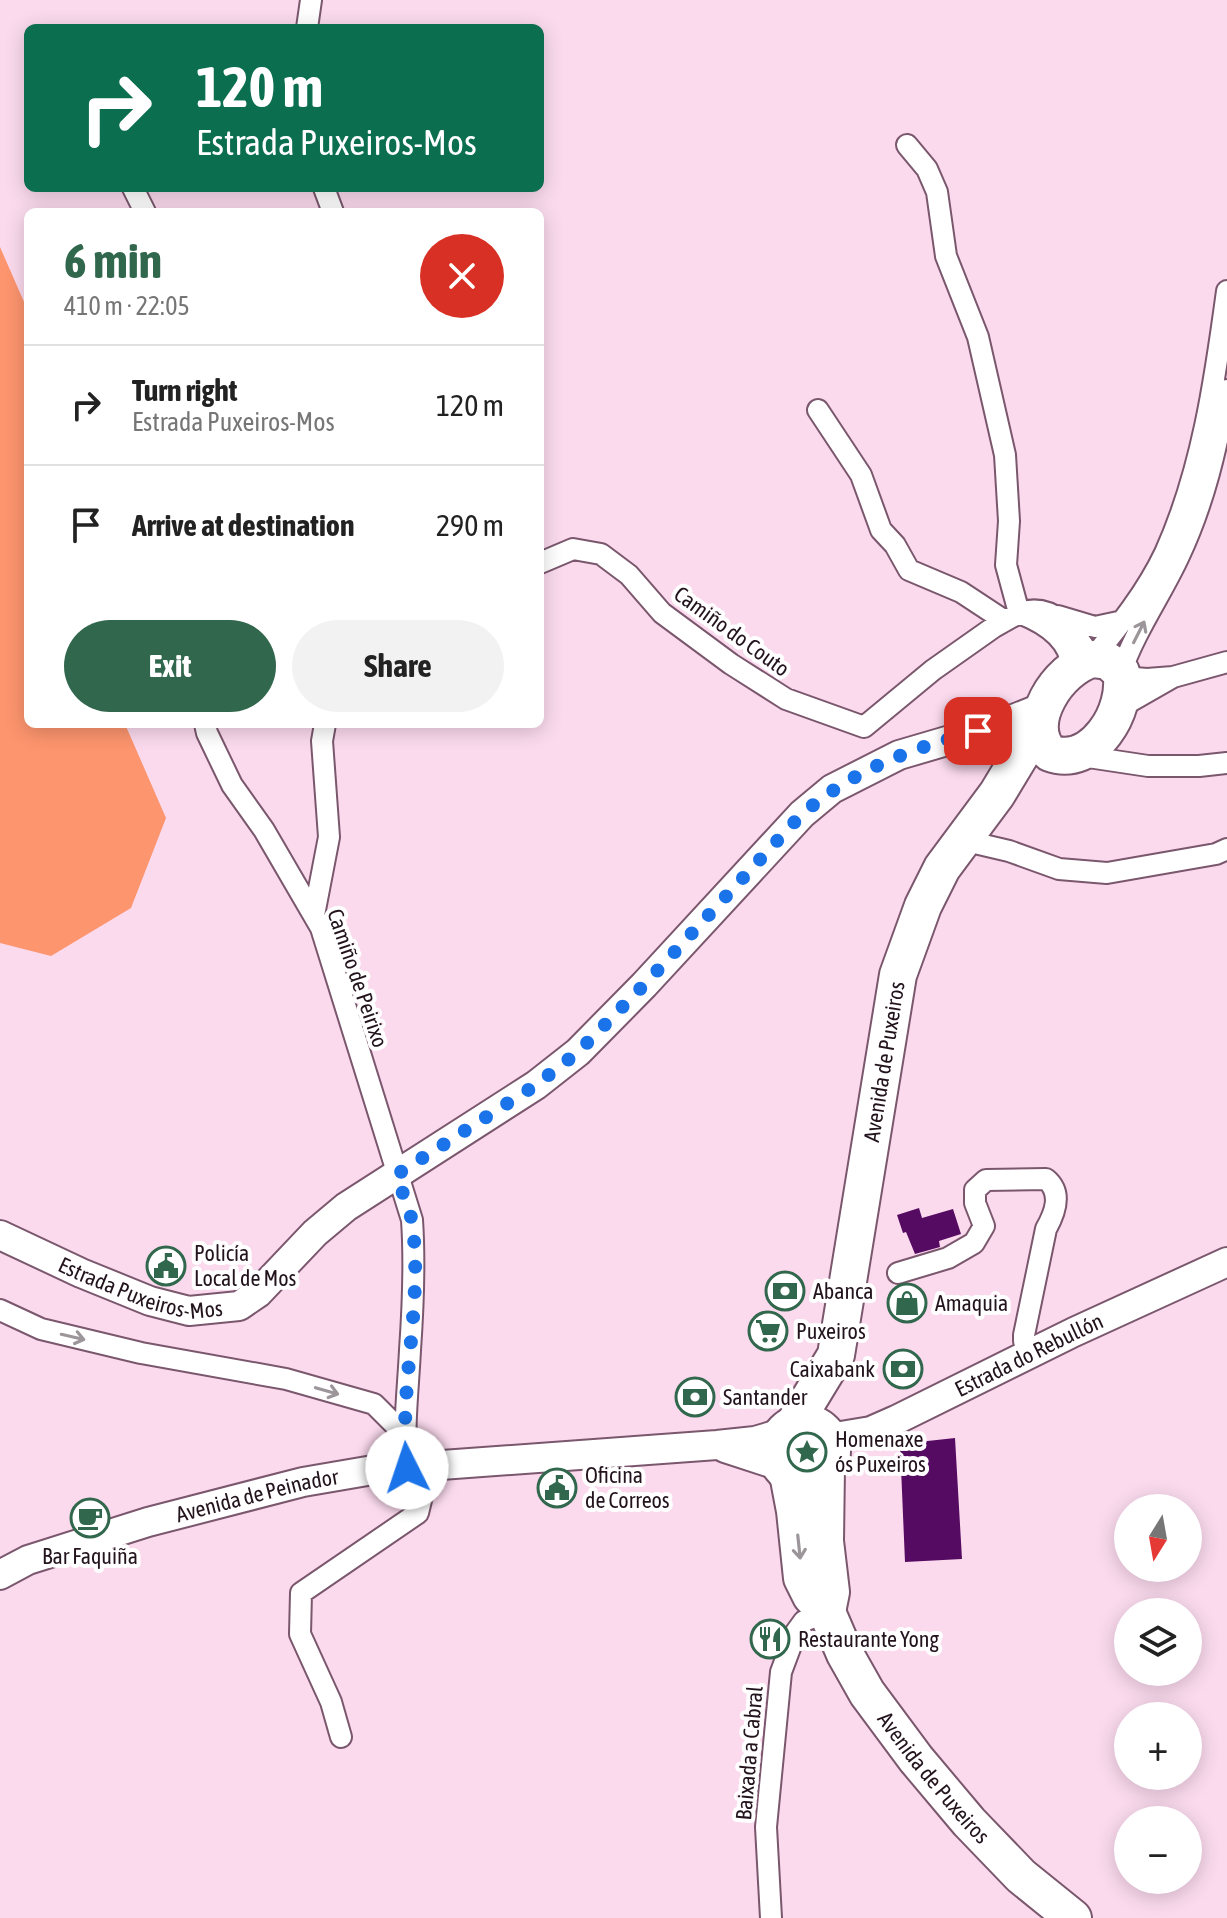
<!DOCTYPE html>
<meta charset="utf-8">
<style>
body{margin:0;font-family:"Asap Condensed",sans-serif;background:#f2f2f2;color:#222;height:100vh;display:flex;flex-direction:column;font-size:30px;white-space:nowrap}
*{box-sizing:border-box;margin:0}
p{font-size:26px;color:#767676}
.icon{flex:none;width:44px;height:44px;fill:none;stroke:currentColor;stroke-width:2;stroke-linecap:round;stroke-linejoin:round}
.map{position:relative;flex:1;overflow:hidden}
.drawer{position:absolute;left:24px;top:208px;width:520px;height:520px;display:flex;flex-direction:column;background:#fff;border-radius:12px;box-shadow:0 4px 20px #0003}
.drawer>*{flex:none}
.top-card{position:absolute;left:24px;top:24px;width:520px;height:168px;border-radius:12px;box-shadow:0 4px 20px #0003;background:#0b6e4f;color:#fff;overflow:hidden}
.needle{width:52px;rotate:191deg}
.controls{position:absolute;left:1114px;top:1494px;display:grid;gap:16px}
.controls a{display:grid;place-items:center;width:88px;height:88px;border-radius:50%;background:#fff;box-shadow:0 4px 20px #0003;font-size:40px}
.pin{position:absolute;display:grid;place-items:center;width:68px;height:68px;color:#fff;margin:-34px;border-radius:16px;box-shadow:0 4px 12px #0006}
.me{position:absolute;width:88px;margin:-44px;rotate:356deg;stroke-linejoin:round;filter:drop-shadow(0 0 6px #0008)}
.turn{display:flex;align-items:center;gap:28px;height:168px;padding:0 40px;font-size:36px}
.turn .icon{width:104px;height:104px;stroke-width:2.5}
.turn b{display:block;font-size:56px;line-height:68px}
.round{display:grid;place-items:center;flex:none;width:84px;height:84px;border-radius:42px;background:#f2f2f2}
.overview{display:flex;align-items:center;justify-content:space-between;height:136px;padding:0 40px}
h1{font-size:48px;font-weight:700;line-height:60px;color:#31674d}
.button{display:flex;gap:16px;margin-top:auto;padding:16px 40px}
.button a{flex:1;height:92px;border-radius:48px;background:#31674d;color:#fff;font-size:32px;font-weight:700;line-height:92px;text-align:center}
.button a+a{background:#f2f2f2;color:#222}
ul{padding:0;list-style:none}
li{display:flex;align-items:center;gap:24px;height:120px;padding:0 40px;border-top:2px solid #e0e0e0}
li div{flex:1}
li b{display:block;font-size:30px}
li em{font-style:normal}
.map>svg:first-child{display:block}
.green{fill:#fd956e}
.building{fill:#550b61}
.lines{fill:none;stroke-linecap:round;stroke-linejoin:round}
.street-casing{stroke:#7a576d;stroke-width:24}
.secondary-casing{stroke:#7a576d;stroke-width:32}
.highway-casing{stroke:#7a576d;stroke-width:40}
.street{stroke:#fff;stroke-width:20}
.secondary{stroke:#fff;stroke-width:28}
.highway{stroke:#fff;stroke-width:36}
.oneway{stroke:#9c9599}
.route{stroke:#1a73e8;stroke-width:14;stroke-dasharray:0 25.2}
.labels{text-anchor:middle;stroke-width:8;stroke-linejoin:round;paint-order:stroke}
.street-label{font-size:22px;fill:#22131c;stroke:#fff}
.poi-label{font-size:22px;fill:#22131c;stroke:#fff;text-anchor:start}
</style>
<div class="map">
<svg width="1227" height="1918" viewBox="0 0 1227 1918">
<rect width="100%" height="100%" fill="#fbdaee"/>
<!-- green -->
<path class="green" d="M0,247L28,311V724H125L166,818L131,908L51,956L0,943Z"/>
<!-- building -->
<path class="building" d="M919,1208L922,1218L953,1209L961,1234L939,1241L940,1247L915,1254L906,1232L903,1233L897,1215Z
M955,1438L962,1559L905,1562L900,1444Z"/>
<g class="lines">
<!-- street casing -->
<g class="street-casing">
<path id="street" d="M307,28L311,0
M133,188L145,212
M324,188L333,212
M818,410L861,475L881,530L895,545L909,570L961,592L1005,621
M540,563L573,549L601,554L629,575L662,613L731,664L786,699L864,727L933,670L994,627L1019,613L1006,565L1009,521L1005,455L978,337L946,256L937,192L927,169L907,145
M1058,616L1095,627L1123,621
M1072,669C1071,639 1045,623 1019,613C1055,601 1075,633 1092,659C1119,626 1146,593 1165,553C1202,471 1215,380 1227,291
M1121,672C1135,631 1161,595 1179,556C1204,503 1217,447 1227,390
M1173,677L1227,662
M1117,709L1173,677L1147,679L1122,677
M205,724L207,733L232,785L264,830L321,928L412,1220C415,1264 413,1307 410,1350C408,1391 403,1428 407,1468
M1075,755L1148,766H1199L1227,763
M962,840L1009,851L1059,869L1107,873L1216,854L1227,849
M314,915L329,837L322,741L325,724
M898,1273L948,1258L974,1243L984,1226L975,1203V1190L986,1180L1046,1179C1063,1193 1055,1213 1046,1229L1024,1335V1341L1031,1353
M0,1310L41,1329L141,1353L286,1379L374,1404L403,1433
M341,1737L331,1702L300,1634L301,1593L418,1513L429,1467
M771,1918L766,1827L781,1672L796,1632L804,1621L827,1612"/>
</g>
<!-- secondary casing -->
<g class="secondary-casing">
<g id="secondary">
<path id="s1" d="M0,1235L81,1273L150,1301L189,1311L239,1306L258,1293L315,1233L346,1207L536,1085L578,1052L644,985L802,814L832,789L899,755L991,728L1046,706"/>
<path id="s2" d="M829,1438L871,1431L896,1420L1074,1332L1227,1262"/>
<path d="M725,1448L780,1466"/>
<path id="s3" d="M0,1575L28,1560L148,1522L303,1482L373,1470L717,1445L755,1441L782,1433"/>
</g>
</g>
<!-- highway casing -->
<g class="highway-casing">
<g id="highway">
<path d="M1092,659L1108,661L1121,672C1129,710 1093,769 1050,753C1022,723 1058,669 1092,659Z"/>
<circle cx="804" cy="1451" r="28"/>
<path id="s4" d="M794,1424L836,1355L898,975L923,906L942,868L997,794L1038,726"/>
<path d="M826,1468L825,1541L831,1592L827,1612"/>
<path id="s5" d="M788,1474L795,1511L802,1578L811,1596L827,1612L845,1654L867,1693L916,1759L969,1822L1021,1876L1073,1918"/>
</g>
</g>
<!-- street -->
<use href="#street" class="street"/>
<!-- secondary -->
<use href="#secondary" class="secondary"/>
<!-- highway -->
<use href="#highway" class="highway"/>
</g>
<!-- one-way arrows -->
<defs><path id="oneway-shaft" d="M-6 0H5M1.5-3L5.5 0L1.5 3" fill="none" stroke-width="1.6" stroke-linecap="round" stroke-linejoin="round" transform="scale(2)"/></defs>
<g class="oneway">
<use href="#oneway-shaft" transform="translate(1139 632) rotate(-63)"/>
<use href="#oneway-shaft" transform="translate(73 1337) rotate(13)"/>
<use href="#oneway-shaft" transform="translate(327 1391) rotate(16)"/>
<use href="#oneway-shaft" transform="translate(799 1547) rotate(84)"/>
</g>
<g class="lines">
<!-- route -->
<path class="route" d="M407,1468C398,1387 424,1303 412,1222C409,1206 401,1190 396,1175L536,1085L578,1052L644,985L802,814C857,768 910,749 978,731"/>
</g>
<!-- icons -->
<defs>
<g id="civic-ring" transform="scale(2)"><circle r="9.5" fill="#fff" stroke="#31674d" stroke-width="1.5"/><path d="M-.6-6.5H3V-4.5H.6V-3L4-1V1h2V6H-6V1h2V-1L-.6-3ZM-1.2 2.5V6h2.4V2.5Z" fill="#31674d"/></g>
<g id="bank-ring" transform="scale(2)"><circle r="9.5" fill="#fff" stroke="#31674d" stroke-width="1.5"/><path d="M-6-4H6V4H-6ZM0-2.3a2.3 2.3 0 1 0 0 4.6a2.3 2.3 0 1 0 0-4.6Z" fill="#31674d"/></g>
<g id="shop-ring" transform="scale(2)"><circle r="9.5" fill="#fff" stroke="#31674d" stroke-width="1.5"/><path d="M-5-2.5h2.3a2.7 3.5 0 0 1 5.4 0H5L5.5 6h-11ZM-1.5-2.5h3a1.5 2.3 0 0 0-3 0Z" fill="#31674d"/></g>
<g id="supermarket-ring" transform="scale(2)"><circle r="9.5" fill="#fff" stroke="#31674d" stroke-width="1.5"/><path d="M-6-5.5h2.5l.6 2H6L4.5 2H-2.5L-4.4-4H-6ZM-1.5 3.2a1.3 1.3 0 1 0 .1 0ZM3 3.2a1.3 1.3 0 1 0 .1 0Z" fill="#31674d"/></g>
<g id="sight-ring" transform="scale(2)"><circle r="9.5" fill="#fff" stroke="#31674d" stroke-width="1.5"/><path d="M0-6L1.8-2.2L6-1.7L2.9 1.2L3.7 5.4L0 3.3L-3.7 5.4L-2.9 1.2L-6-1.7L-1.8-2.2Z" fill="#31674d"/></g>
<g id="cafe-ring" transform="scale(2)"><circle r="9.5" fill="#fff" stroke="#31674d" stroke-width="1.5"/><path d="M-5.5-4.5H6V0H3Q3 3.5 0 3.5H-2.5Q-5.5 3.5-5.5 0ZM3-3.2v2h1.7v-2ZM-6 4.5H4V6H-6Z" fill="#31674d"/></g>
<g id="restaurant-ring" transform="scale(2)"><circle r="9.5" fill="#fff" stroke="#31674d" stroke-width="1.5"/><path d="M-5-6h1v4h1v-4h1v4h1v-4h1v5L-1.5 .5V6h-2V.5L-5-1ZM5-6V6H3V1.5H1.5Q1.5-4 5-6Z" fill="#31674d"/></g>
</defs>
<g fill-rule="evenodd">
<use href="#civic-ring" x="166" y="1266"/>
<use href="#bank-ring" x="785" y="1291"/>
<use href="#shop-ring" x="907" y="1303"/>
<use href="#supermarket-ring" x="768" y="1331"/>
<use href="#bank-ring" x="903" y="1369"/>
<use href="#bank-ring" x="695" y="1397"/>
<use href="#sight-ring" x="807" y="1452"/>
<use href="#civic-ring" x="557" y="1488"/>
<use href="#cafe-ring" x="90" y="1518"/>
<use href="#restaurant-ring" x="770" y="1639"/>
</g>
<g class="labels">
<!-- street labels -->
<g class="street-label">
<text transform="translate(732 631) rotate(36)" y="8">Camiño do Couto</text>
<text transform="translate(358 978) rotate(71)" y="8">Camiño de Peirixo</text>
<text dy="8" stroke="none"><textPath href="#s4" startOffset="378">Avenida de Puxeiros</textPath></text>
<text dy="8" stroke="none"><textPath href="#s1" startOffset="152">Estrada Puxeiros-Mos</textPath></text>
<text dy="8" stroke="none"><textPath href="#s2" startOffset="218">Estrada do Rebullón</textPath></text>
<text dy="8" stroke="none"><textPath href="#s3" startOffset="270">Avenida de Peinador</textPath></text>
<text transform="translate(749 1753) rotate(-85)" y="8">Baixada a Cabral</text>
<text dy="8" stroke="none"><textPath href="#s5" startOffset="346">Avenida de Puxeiros</textPath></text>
</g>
<!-- poi labels -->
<g class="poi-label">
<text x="194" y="1261">Policía<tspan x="194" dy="25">Local de Mos</tspan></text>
<text x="813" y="1299">Abanca</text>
<text x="935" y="1311">Amaquia</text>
<text x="796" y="1339">Puxeiros</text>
<text x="875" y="1377" text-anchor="end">Caixabank</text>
<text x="723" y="1405">Santander</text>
<text x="835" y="1447">Homenaxe<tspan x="835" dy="25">ós Puxeiros</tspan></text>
<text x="585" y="1483">Oficina<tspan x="585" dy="25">de Correos</tspan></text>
<text x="90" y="1564" text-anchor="middle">Bar Faquiña</text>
<text x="798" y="1647">Restaurante Yong</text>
</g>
</g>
</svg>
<div class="controls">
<a><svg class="needle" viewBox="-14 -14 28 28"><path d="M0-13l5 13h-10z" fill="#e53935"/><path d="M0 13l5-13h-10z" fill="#767676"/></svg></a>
<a><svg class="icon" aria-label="layers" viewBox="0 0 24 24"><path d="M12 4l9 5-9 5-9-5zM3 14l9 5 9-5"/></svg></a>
<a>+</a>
<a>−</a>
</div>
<div class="pin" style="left:978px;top:731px;background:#d93025"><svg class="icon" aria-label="arrive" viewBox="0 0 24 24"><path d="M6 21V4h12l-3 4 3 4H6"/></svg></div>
<svg class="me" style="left:407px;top:1468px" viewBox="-20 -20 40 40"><circle r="19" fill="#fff"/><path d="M0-13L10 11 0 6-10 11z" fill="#1a73e8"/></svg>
<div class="top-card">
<div class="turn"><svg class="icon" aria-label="right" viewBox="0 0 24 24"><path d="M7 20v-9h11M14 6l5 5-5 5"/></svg><div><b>120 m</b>Estrada Puxeiros-Mos</div></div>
</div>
<section class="drawer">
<div class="overview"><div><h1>6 min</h1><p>410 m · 22:05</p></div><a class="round" style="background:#d93025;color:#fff"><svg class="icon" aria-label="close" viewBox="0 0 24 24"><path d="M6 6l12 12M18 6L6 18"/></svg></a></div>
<ul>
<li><svg class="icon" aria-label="right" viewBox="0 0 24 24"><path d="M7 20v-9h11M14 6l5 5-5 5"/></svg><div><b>Turn right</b><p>Estrada Puxeiros-Mos</p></div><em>120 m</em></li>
<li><svg class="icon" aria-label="arrive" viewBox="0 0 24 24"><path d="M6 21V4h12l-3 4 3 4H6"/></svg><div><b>Arrive at destination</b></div><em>290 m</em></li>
</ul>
<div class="button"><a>Exit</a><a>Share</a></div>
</section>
</div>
